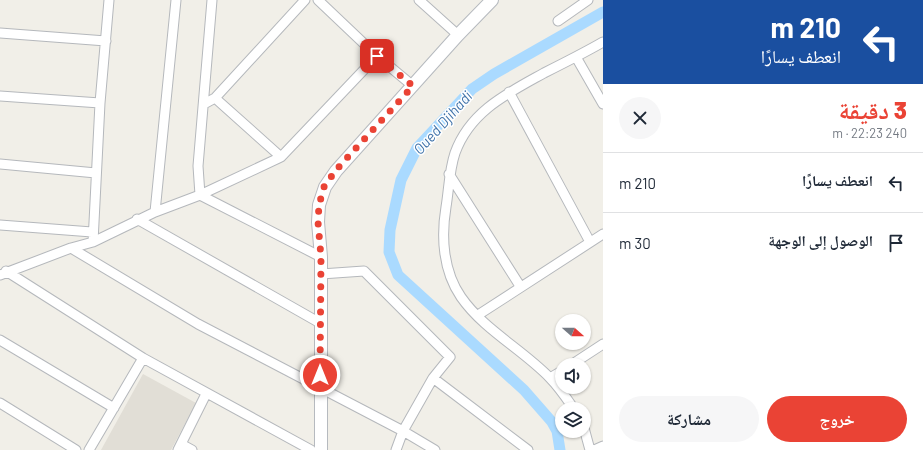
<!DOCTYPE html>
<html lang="ar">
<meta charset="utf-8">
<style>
body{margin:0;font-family:Barlow,"Noto Naskh Arabic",sans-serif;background:#f6f6f7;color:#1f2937;direction:rtl;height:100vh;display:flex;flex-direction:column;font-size:15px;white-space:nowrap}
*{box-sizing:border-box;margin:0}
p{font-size:13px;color:#747a83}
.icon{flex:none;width:22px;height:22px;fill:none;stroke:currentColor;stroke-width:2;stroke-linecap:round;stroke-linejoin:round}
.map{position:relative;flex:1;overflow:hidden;direction:ltr}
.panel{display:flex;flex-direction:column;background:#fff;width:320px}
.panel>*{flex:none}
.top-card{background:#1a4fa0;color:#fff;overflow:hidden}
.needle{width:26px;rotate:111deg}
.tools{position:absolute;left:555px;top:314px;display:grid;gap:8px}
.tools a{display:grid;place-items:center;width:36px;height:36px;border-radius:50%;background:#fff;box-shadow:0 1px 3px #0004;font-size:20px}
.pin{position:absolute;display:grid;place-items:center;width:34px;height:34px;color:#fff;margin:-17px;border-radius:8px;box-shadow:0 2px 6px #0006}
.me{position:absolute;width:44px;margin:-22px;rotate:0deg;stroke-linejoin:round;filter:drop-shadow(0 0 3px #0008)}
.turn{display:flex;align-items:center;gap:14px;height:84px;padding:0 16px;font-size:18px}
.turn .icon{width:52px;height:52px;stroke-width:2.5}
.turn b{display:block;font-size:28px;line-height:34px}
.round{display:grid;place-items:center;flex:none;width:42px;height:42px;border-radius:21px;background:#f6f6f7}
.summary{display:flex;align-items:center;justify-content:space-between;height:68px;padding:0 16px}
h1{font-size:24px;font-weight:800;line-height:30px;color:#ea4335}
.cta{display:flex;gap:8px;margin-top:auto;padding:8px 16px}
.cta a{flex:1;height:46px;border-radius:24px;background:#ea4335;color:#fff;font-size:16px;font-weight:800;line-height:46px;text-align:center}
.cta a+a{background:#f6f6f7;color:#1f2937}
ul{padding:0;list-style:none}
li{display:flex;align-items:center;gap:12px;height:60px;padding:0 16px;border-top:1px solid #e0e1e3}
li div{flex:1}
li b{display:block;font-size:15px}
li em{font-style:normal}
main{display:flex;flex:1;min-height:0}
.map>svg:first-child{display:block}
.education{fill:#e1ded6}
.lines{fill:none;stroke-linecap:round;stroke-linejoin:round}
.canal{stroke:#aadaff;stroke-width:11}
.street-casing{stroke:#b5b8bc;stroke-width:11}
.secondary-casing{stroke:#b6babf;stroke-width:14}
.street{stroke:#fff;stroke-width:9}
.secondary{stroke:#fff;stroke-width:12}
.route{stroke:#ea4335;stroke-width:7;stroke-dasharray:0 12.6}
.labels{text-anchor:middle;stroke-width:3;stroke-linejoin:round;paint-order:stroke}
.water-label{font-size:15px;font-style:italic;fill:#4174aa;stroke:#fff}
</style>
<main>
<section class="panel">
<div class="top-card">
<div class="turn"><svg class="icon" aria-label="left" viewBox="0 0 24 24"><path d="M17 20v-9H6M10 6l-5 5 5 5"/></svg><div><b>210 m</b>انعطف يسارًا</div></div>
</div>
<div class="summary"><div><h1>3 دقيقة</h1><p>240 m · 22:23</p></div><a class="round"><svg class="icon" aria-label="close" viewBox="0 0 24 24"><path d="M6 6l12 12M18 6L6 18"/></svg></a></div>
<ul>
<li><svg class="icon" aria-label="left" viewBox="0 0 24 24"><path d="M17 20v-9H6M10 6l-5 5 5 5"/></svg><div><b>انعطف يسارًا</b></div><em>210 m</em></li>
<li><svg class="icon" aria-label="arrive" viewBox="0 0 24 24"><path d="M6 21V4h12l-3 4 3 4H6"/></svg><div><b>الوصول إلى الوجهة</b></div><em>30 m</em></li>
</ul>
<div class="cta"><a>خروج</a><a>مشاركة</a></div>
</section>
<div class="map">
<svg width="603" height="450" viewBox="0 0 603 450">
<rect width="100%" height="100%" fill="#f1efe8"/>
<!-- education -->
<path class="education" d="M143,374L196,403L171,450H101Z"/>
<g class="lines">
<!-- canal -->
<path class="canal" d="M560,450L557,431L552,422L524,390L398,275L389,252L390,230L401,180L417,148L472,89L494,74L603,12"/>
<!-- street casing -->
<g class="street-casing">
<path id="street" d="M212,0L198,166L200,195L321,257
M318,0L377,56L413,86
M419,0L458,35
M558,21L588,0
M0,33L106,41
M576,57L603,104
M509,92L590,242
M0,96L100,103
M215,98L281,157
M204,104L215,98L305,0
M0,164L96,173
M449,174L520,286
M155,212L200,195L281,157L377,56
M137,219L320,323
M0,225L92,232
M93,242L100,103L109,0
M71,248L198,324L403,431L435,450
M6,271L143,358L311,450
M321,274L364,271L450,357L433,378
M0,275L71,248L93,242L155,212L176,0
M478,315L603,234
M0,340L114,408
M571,365L603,344
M550,378L562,371
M0,403L76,450
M574,409C567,399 559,387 550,378C522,349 484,330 461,297C443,271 441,237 446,207C449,189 449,171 455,153C470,111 508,93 544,73C564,63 584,53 603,42
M584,428L590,450
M181,444L192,450
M89,450L143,358
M178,450L206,394
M396,450L403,431L433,378L528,450
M594,450L603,446"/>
</g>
<!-- secondary casing -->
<g class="secondary-casing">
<path id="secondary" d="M321,450V257L318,222L319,205L325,187L336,171L458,35L492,0"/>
</g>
<!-- street -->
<use href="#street" class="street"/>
<!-- secondary -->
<use href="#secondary" class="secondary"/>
</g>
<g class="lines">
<!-- route -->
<path class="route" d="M320,375L321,257L318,222L319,205L324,187L336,170L413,86L377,56"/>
</g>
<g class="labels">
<!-- water labels -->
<g class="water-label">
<text transform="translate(443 123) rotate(-48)" y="5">Oued Djihadi</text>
</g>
</g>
</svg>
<div class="tools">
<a><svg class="needle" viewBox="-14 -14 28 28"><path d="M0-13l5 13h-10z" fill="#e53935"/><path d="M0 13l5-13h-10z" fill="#747a83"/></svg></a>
<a><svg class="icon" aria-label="sound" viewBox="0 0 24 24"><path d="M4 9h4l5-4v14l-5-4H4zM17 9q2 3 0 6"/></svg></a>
<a><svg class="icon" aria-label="layers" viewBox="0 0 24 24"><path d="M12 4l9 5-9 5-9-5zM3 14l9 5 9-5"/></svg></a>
</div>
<div class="pin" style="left:377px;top:56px;background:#d93025"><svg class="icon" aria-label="arrive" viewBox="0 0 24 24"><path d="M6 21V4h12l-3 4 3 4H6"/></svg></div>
<svg class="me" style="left:320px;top:375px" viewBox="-20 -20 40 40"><circle r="17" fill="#ea4335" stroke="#fff" stroke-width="3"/><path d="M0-11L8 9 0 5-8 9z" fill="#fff"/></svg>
</div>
</main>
